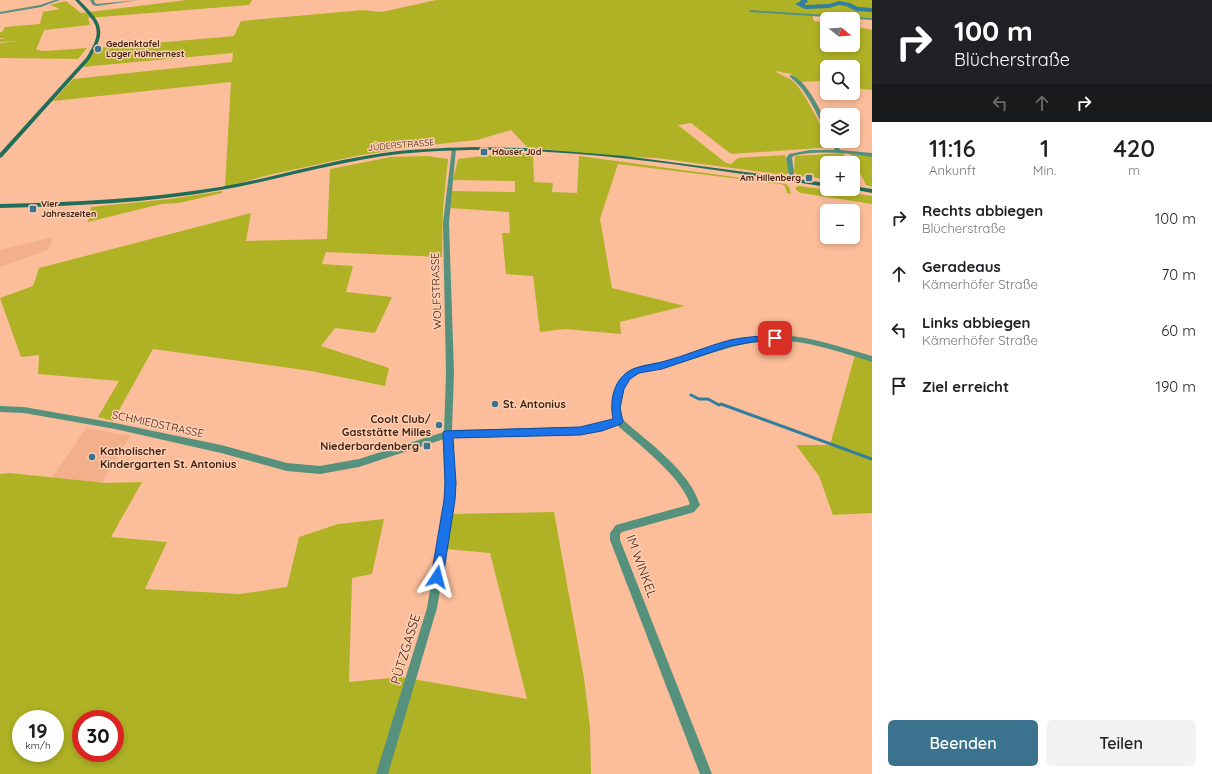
<!DOCTYPE html>
<html lang="de">
<meta charset="utf-8">
<style>
body{margin:0;font-family:Quicksand,sans-serif;background:#f2f2f2;color:#202124;height:100vh;display:flex;flex-direction:column;font-size:15px;white-space:nowrap}
*{box-sizing:border-box;margin:0}
p{font-size:13px;color:#757577}
.icon{flex:none;width:22px;height:22px;fill:none;stroke:currentColor;stroke-width:2;stroke-linecap:round;stroke-linejoin:round}
.map{position:relative;flex:1;overflow:hidden}
.details{display:flex;flex-direction:column;background:#fff;width:340px}
.details>*{flex:none}
.guide{background:#202124;color:#fff;overflow:hidden}
.needle{width:26px;rotate:107deg}
.buttons{position:absolute;left:820px;top:12px;display:grid;gap:8px}
.buttons a{display:grid;place-items:center;width:40px;height:40px;border-radius:6px;background:#fff;box-shadow:0 2px 6px #0003;font-size:20px}
.speed{position:absolute;left:12px;top:710px;display:flex;gap:8px;font-size:20px;font-weight:700;text-align:center}
.speed>*{display:grid;place-content:center;width:52px;height:52px;border-radius:50%;background:#fff;box-shadow:0 2px 6px #0003;line-height:1}
.speed small{font-size:10px;font-weight:400}
.speed .limit{border:6px solid #d22;background:#fff;color:#111}
.pin{position:absolute;display:grid;place-items:center;width:34px;height:34px;color:#fff;margin:-17px;border-radius:8px;box-shadow:0 2px 6px #0006}
.me{position:absolute;width:44px;margin:-22px;rotate:9deg;stroke-linejoin:round;filter:drop-shadow(0 0 3px #0008)}
.turn{display:flex;align-items:center;gap:14px;height:84px;padding:0 16px;font-size:18px}
.turn .icon{width:52px;height:52px;stroke-width:2.5}
.turn b{display:block;font-size:28px;line-height:34px}
.lanes{display:flex;align-items:center;height:38px;padding:0 16px;background:#0003;justify-content:center;gap:20px;direction:ltr}
.lanes .off{opacity:.35}
.eta{display:flex;justify-content:space-evenly;align-items:center;height:68px;text-align:center}
.eta b{font-size:24px;font-weight:600;line-height:28px}
.primary-button{display:flex;gap:8px;margin-top:auto;padding:8px 16px}
.primary-button a{flex:1;height:46px;border-radius:6px;background:#3b728d;color:#fff;font-size:16px;font-weight:600;line-height:46px;text-align:center}
.primary-button a+a{background:#f2f2f2;color:#202124}
ul{padding:0;list-style:none}
li{display:flex;align-items:center;gap:12px;height:56px;padding:0 16px}
li div{flex:1}
li b{display:block;font-size:15px}
li em{font-style:normal}
main{display:flex;flex:1;min-height:0}
.map>svg:first-child{display:block}
.built{fill:#f2af8a}
.green{fill:#afb224;fill-rule:evenodd}
.lines{fill:none;stroke-linecap:round;stroke-linejoin:round}
.stream{stroke:#317ea1;stroke-width:3}
.river{fill:#317ea1;fill-rule:evenodd}
.street{fill:#56917d;fill-rule:evenodd}
.secondary{fill:#206e59;fill-rule:evenodd}
.route{fill:#1a73e8;stroke:#114b97}
.poi-dot{fill:#3b728d;stroke:#ffcfb5;stroke-width:1.5}
.labels{text-anchor:middle;stroke-width:3;stroke-linejoin:round;paint-order:stroke}
.far-poi-label{font-size:9px;font-weight:bold;fill:#412311;stroke:#ffcfb5;text-anchor:start}
.far-street-label{font-size:9px;fill:#412311;stroke:#ffcfb5}
.street-label{font-size:11px;fill:#412311;stroke:#ffcfb5}
.poi-label{font-size:11px;font-weight:bold;fill:#412311;stroke:#ffcfb5;text-anchor:start}
.near-street-label{font-size:13px;fill:#412311;stroke:#ffcfb5}
</style>
<main>
<div class="map">
<svg width="872" height="774" viewBox="0 0 872 774">
<rect width="100%" height="100%" fill="#fcbe9a"/>
<!-- built -->
<path class="built" d="M53,237L48,250L0,267V250Z
M86,428L130,436L102,483L52,478Z"/>
<!-- green -->
<path class="green" d="M187,0H252L249,5L88,18L90,25L44,30L36,50L45,51L87,48L78,59L0,58V43L18,41L0,42V39L6,38H0V32H2L5,27L40,24L43,12L60,9L50,5L66,1L81,13Z
M436,0H872V18L812,15L814,21L827,23V45H853V26L872,30V90L853,88V67H827V84L821,81L799,82L791,74L775,71C780,75 788,77 794,82C800,86 827,134 827,141H828L826,147L820,148L731,154L691,123L678,125L726,163L731,164L738,158L785,155L789,173L784,175L657,158L596,155L527,147L511,130L477,140L420,146L356,156L269,175L225,187L231,82L53,101L73,79L232,62L233,53L82,67L98,48L234,36L241,21L363,10L382,12Z
M507,153H533L534,182L553,183L552,192L577,193L579,156L786,184L789,187L791,194L787,193L785,186L781,184L618,164L600,219L612,288L685,306L620,322L621,334L565,329L540,332L533,276L506,274L502,233H510L509,212L450,208L452,191L515,192V181L453,180L458,159Z
M843,153L849,163H827V179L799,176L794,172L795,156Z
M850,153L872,156V187L866,185Z
M428,156L448,159L443,208L442,257L326,252L322,264L353,266L346,292L392,297L375,333L335,328L321,346L389,368L385,386L311,371L153,349L113,421L98,417L119,381L38,374L39,355L21,357L0,298L33,286L39,268L251,213L246,241L327,239L330,169L391,157Z
M799,186L872,196V204L801,193L796,190V187Z
M222,191V193L179,203L161,204L88,222L91,207L170,199Z
M855,355L872,360V513L833,515L819,476L796,445H830Z
M10,473L105,483L142,482L111,537L167,542L145,589L240,594L287,587L299,537L338,524L384,519L372,574L352,578L349,682L401,677L527,699L490,553L446,549L452,514L554,512L584,678L590,727L591,774H0V474ZM21,719H55V753H21ZM81,719H115V753H81Z"/>
<g class="lines">
<!-- stream -->
<path class="stream" d="M691,395L699,399H708L719,405L721,404L872,459"/>
<!-- river -->
<path class="river" d="M800,0H807L808,2L804,4L806,5L829,4L839,1L850,3L858,7L872,8V12L856,11L846,6L839,5L829,8L805,9L795,4L801,1Z"/>
<!-- street -->
<path class="street" d="M55,0H60L41,7L0,14V12L40,5Z
M90,0H94L95,3L97,4L139,0L97,6L93,5Z
M749,10L872,18V20L750,12Z
M790,75C804,76 827,118 827,131L825,130C815,111 807,90 790,77Z
M831,141H835L840,150L872,153V157C846,153 819,150 793,156L792,158L795,180L790,181L786,158L789,154L810,150H835Z
M452,148L456,149L449,223L454,373L452,430L580,427L613,419C611,404 613,385 625,374C638,363 660,363 674,359C708,350 740,335 774,335C808,335 840,347 872,356V362C844,353 815,343 786,341C747,338 712,354 676,364C663,368 640,369 630,379C620,389 620,406 622,419C649,443 689,470 700,505L694,512L691,513L622,532L620,534V540L712,774H700L610,540V533L616,525L688,505L690,504C681,476 638,444 617,425L580,435L452,437L455,500L437,608L388,774H376L427,608L445,500L444,439L359,467L320,474L287,471L221,453L115,429L24,413L0,412V406L24,407L115,423L221,445L287,463L320,466L359,459L444,432L446,373L443,223Z"/>
<!-- secondary -->
<path class="secondary" d="M75,0H79C102,23 108,30 89,60L2,157L0,158V153L86,58C105,28 97,24 75,0Z
M474,147L524,148L625,156L827,183V187C694,167 558,143 423,152C354,156 288,178 221,190C148,203 74,206 0,208V204C74,202 147,199 220,187C271,178 320,163 371,155C405,149 439,148 474,147Z
M853,186L872,189V193L851,189H853Z"/>
</g>
<!-- route -->
<path class="route" d="M775,335L779,338L778,340L752,342L730,346L662,369L639,373L630,379L624,389L620,408L623,421L621,424L602,431L580,435L453,438L456,483L455,500L443,577L441,581L437,583L433,581L431,577L444,500L445,483L443,434L444,431L580,427L613,419C610,404 612,385 625,374C635,365 649,366 662,362C685,356 707,346 730,340C745,337 760,336 775,335Z"/>
<!-- markers -->
<g class="poi-dot">
<circle cx="98" cy="49" r="4"/>
<rect x="480" y="148" width="8" height="8" rx="2"/>
<rect x="805" y="174" width="8" height="8" rx="2"/>
<rect x="29" y="205" width="8" height="8" rx="2"/>
<circle cx="495" cy="404" r="4"/>
<circle cx="439" cy="425" r="4"/>
<rect x="423" y="442" width="8" height="8" rx="2"/>
<circle cx="92" cy="457" r="4"/>
</g>
<g class="labels">
<!-- far-poi labels -->
<g class="far-poi-label">
<text x="106" y="47">Gedenktafel<tspan x="106" dy="10">Lager Hühnernest</tspan></text>
<text x="492" y="155">Häuser Jüd</text>
<text x="801" y="181" text-anchor="end">Am Hillenberg</text>
<text x="41" y="207">Vier<tspan x="41" dy="10">Jahreszeiten</tspan></text>
</g>
<!-- far-street labels -->
<g class="far-street-label">
<text transform="translate(401 145) rotate(-5)" y="3">JÜDERSTRASSE</text>
</g>
<!-- street labels -->
<g class="street-label">
<text transform="translate(436 291) rotate(-92)" y="4">WOLFSTRASSE</text>
<text transform="translate(158 424) rotate(12)" y="4">SCHMIEDSTRASSE</text>
</g>
<!-- poi labels -->
<g class="poi-label">
<text x="503" y="408">St. Antonius</text>
<text x="431" y="423" text-anchor="end">Coolt Club/<tspan x="431" dy="13">Gaststätte Milles</tspan></text>
<text x="419" y="450" text-anchor="end">Niederbardenberg</text>
<text x="100" y="455">Katholischer<tspan x="100" dy="13">Kindergarten St. Antonius</tspan></text>
</g>
<!-- near-street labels -->
<g class="near-street-label">
<text transform="translate(642 566) rotate(70)" y="5">IM WINKEL</text>
<text transform="translate(405 649) rotate(-73)" y="5">PÜTZGASSE</text>
</g>
</g>
</svg>
<div class="buttons">
<a><svg class="needle" viewBox="-14 -14 28 28"><path d="M0-13l5 13h-10z" fill="#e53935"/><path d="M0 13l5-13h-10z" fill="#757577"/></svg></a>
<a><svg class="icon" aria-label="search" viewBox="0 0 24 24"><circle cx="10" cy="10" r="6"/><path d="M15 15l6 6"/></svg></a>
<a><svg class="icon" aria-label="layers" viewBox="0 0 24 24"><path d="M12 4l9 5-9 5-9-5zM3 14l9 5 9-5"/></svg></a>
<a>+</a>
<a>−</a>
</div>
<div class="speed"><div>19<small>km/h</small></div><div class="limit">30</div></div>
<div class="pin" style="left:775px;top:338px;background:#d93025"><svg class="icon" aria-label="arrive" viewBox="0 0 24 24"><path d="M6 21V4h12l-3 4 3 4H6"/></svg></div>
<svg class="me" style="left:437px;top:577px" viewBox="-20 -20 40 40"><path d="M0-17L14 15 0 8-14 15z" fill="#1a73e8" stroke="#fff" stroke-width="4"/></svg>
</div>
<section class="details">
<div class="guide">
<div class="turn"><svg class="icon" aria-label="right" viewBox="0 0 24 24"><path d="M7 20v-9h11M14 6l5 5-5 5"/></svg><div><b>100 m</b>Blücherstraße</div></div>
<div class="lanes"><svg class="icon off" aria-label="left" viewBox="0 0 24 24"><path d="M17 20v-9H6M10 6l-5 5 5 5"/></svg><svg class="icon off" aria-label="ahead" viewBox="0 0 24 24"><path d="M12 20V5M6 11l6-6 6 6"/></svg><svg class="icon" aria-label="right" viewBox="0 0 24 24"><path d="M7 20v-9h11M14 6l5 5-5 5"/></svg></div>
</div>
<div class="eta">
<div><b>11:16</b><p>Ankunft</p></div>
<div><b>1</b><p>Min.</p></div>
<div><b>420</b><p>m</p></div>
</div>
<ul>
<li><svg class="icon" aria-label="right" viewBox="0 0 24 24"><path d="M7 20v-9h11M14 6l5 5-5 5"/></svg><div><b>Rechts abbiegen</b><p>Blücherstraße</p></div><em>100 m</em></li>
<li><svg class="icon" aria-label="ahead" viewBox="0 0 24 24"><path d="M12 20V5M6 11l6-6 6 6"/></svg><div><b>Geradeaus</b><p>Kämerhöfer Straße</p></div><em>70 m</em></li>
<li><svg class="icon" aria-label="left" viewBox="0 0 24 24"><path d="M17 20v-9H6M10 6l-5 5 5 5"/></svg><div><b>Links abbiegen</b><p>Kämerhöfer Straße</p></div><em>60 m</em></li>
<li><svg class="icon" aria-label="arrive" viewBox="0 0 24 24"><path d="M6 21V4h12l-3 4 3 4H6"/></svg><div><b>Ziel erreicht</b></div><em>190 m</em></li>
</ul>
<div class="primary-button"><a>Beenden</a><a>Teilen</a></div>
</section>
</main>
